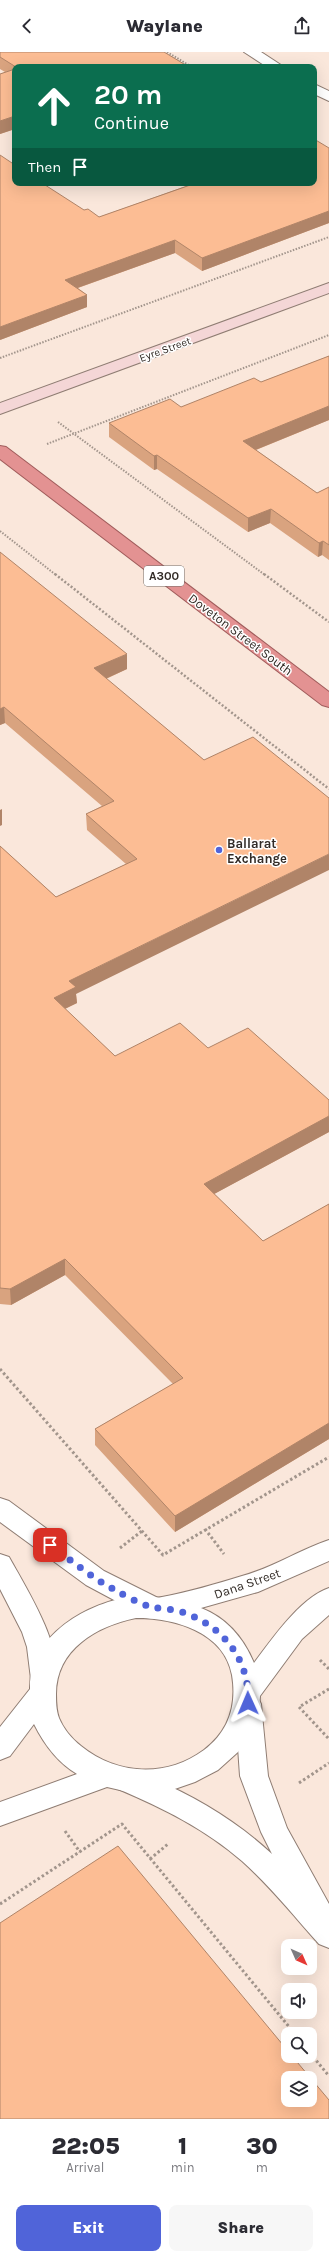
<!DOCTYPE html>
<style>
body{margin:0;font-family:Karla,sans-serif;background:#f7f7f7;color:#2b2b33;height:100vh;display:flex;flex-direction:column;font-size:15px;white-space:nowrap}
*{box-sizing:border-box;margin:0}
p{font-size:13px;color:#7c7c81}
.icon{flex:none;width:22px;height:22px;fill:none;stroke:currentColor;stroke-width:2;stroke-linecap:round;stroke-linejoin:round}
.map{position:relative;height:2067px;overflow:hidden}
.drawer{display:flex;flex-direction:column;background:#fff;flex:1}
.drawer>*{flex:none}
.banner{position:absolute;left:12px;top:12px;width:305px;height:122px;border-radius:8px;box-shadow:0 4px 16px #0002;background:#0b6e4f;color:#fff;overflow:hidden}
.needle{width:26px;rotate:135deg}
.buttons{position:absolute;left:281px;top:1887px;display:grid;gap:8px}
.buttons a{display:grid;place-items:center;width:36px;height:36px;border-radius:8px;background:#fff;box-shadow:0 4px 16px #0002;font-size:20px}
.pin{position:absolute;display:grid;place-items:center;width:34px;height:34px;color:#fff;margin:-17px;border-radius:8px;box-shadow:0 2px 6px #0006}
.me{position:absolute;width:44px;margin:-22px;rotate:359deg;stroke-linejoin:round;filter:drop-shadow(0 0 3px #0008)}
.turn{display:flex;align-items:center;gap:14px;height:84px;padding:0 16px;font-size:18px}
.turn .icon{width:52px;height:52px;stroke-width:2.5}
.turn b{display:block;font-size:28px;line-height:34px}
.then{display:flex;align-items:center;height:38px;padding:0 16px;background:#0003;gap:8px;font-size:15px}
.eta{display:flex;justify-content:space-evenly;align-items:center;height:68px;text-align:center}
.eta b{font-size:24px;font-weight:800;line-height:28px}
.button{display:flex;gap:8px;margin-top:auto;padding:8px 16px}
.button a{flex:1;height:46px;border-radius:8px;background:#5064d9;color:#fff;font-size:16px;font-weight:800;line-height:46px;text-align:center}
.button a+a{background:#f7f7f7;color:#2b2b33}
header{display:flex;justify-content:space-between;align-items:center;height:52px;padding:0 16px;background:#fff;font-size:18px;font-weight:800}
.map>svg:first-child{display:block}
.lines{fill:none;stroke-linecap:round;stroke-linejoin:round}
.minor-casing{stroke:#8f7d73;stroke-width:2}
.tertiary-casing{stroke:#8f7d73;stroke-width:2}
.secondary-casing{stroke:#8f7d73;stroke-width:2}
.trunk-casing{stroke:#a05c5b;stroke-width:2}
.path-far2{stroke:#a2958c;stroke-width:2;stroke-dasharray:1.5 1.5;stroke-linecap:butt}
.path-far1{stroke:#a2958c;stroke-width:2.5;stroke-dasharray:2 2;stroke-linecap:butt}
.path{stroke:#a2958c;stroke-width:3;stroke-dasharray:2.5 2.5;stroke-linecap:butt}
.minor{fill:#fff;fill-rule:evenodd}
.tertiary{fill:#fff;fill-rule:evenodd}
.secondary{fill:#f4d6d6;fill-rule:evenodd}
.trunk{fill:#e39292;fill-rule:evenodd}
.wall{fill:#d9a37f}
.shaded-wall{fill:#b08468}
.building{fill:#fcbd94;stroke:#b08468;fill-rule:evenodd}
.route{stroke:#5064d9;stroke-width:7;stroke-dasharray:0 12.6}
.poi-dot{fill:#5064d9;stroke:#fff;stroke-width:1.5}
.labels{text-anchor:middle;stroke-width:3;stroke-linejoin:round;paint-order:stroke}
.far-street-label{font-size:11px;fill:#322b26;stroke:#fff}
.shield{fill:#fff;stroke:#706b67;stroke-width:1}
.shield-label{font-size:12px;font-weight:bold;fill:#322b26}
.street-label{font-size:13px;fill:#322b26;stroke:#fff}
.poi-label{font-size:13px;font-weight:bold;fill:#322b26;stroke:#fff;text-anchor:start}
</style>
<header><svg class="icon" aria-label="back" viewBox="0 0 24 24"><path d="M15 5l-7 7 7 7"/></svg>Waylane<svg class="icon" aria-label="share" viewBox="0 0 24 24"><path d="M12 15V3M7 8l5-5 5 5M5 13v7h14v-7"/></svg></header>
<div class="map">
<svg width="329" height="2067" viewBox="0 0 329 2067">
<rect width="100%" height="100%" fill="#fae7db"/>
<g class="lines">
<!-- minor casing -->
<g class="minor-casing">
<path id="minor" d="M244,0H261L284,15H267Z
M314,32L329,39V49L314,42Z
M0,1446L9,1449L104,1519L160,1547L164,1555L160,1563L151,1566L142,1563L86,1533L0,1470Z
M0,1502L9,1505C25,1534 69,1603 53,1635L44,1638L35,1635L31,1627L27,1595L22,1580L0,1537Z
M248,1641L257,1644L261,1652L268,1724L287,1776L329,1852V1896L319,1892C294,1864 270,1834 242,1809C205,1777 163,1756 118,1737L114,1729L118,1721L128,1717C181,1736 231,1764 272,1802L261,1780L240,1724L235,1652L239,1644Z"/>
</g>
<!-- tertiary casing -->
<g class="tertiary-casing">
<path id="tertiary" d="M329,1488V1509L258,1540L201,1556C227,1566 244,1587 254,1611C272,1587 300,1546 329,1536V1563L302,1587L260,1644L259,1657L249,1683L238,1700L218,1718L195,1730L169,1739L151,1741H133L107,1735L0,1774V1750L77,1722C57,1710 44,1692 34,1672L10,1704L0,1708V1675L30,1637C29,1583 88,1550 135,1544C144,1543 154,1547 162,1545C189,1540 216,1532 242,1524C272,1516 299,1498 329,1488ZM136,1566C173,1566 224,1579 232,1623C237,1653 229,1679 204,1698C166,1726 117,1723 81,1694C72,1687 63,1676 59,1666C56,1658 56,1649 56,1642C56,1597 97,1574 136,1566Z"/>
</g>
<!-- secondary casing -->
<g class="secondary-casing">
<path id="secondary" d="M329,231V241L0,362V351Z"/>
</g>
<!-- trunk casing -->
<g class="trunk-casing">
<path id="trunk" d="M0,394L6,395L329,640V655L322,653L0,407Z"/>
</g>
<!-- path-far2 -->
<path class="path-far2" d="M167,0L192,15
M0,306L329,185
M58,370L265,523
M47,392L329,283
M0,479L56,523"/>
<!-- path-far1 -->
<path class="path-far1" d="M55,522L329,737
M264,522L329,570"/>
<!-- path -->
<path class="path" d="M0,1317L163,1503L329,1405
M205,1477L224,1502
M120,1496L142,1479
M320,1608L329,1617
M329,1637L299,1655L329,1687
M299,1731L329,1711
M65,1779L80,1800
M150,1807L168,1792
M0,1852L122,1772L295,1982
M310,2001L329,2024"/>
<!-- minor -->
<use href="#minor" class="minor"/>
<!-- tertiary -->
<use href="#tertiary" class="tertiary"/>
<!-- secondary -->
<use href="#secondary" class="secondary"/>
<!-- trunk -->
<use href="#trunk" class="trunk"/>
</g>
<!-- wall -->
<path class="wall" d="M0,0L189,15H15V77L0,82V22L5,20L0,17Z
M329,96V171L202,219L175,201L78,236L87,243V255L0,288L84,158L99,165L189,133L186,131H314Z
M329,304V368L256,398L317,441L329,435V508L322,503L318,505L270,471L248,480L157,417L154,418L109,385V371L181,355L261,330Z
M0,500L127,617L106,627L204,708L76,942L77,951L65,957L115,1004L208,996L329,1048V1080L214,1142L263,1189L329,1152V1387L175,1480L95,1393V1377L173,1332L65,1223L11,1253L0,1252V794L56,845L126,812L87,778L86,762L102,754L5,671L0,673Z"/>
<!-- shaded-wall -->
<path class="shaded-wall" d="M15,64V77L0,82V69Z
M329,159V171L202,219V206Z
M175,188V201L66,240L65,228Z
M87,243V255L0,288V275Z
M329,354V368L243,403V389Z
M157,403V417L154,418V404Z
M271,457L270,471L248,480V466Z
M323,489L322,503L318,505L319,491Z
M127,602V617L94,632V616Z
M4,655L5,671L0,673V657Z
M2,757V773L0,774V758Z
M329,802V818L76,942L77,951L54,962V946L69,929Z
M329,1064V1080L203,1148L204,1132Z
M65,1207V1223L11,1253L10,1237Z
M329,1371V1387L175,1480V1464Z"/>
<!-- building -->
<path class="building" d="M0,0H164L189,15H16L0,5Z
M15,17V64L0,69V22Z
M314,87L329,96V159L202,206L175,188L65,228L87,243L0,275V103L15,113V131H42L84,158L88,157L99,165L196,131H314Z
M329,304V354L243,389L317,441L329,435V493L323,489L319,491L271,457L248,466L157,403L154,404L109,371L170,347L181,355L254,326L261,330Z
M0,500L127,602L94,616L204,708L253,685L329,746V802L69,929L76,935L54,946L115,1004L180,971L208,996L248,976L329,1048V1064L204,1132L263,1189L329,1152V1371L175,1464L95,1377L183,1326L65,1207L10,1237L0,1236V794L56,845L137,807L86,762L114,749L4,655L0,657Z
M118,1794L288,1999V2004H292L329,2048V2067H0V1871ZM288,2026H310V2048H288Z"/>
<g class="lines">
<!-- route -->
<path class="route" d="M50,1493C71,1508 92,1526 115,1538C126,1544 140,1552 151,1555C161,1557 172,1557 182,1560C223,1574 250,1607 248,1651"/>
</g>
<!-- markers -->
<circle class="poi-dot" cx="219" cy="798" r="4"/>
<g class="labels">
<!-- far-street labels -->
<g class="far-street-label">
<text transform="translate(165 297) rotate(-20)" y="4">Eyre Street</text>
</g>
<!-- shield labels -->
<rect class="shield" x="144" y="514" width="40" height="20" rx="3"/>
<g class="shield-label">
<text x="164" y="528">A300</text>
</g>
<!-- street labels -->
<g class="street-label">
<text transform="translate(241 582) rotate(37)" y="5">Doveton Street South</text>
<text transform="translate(247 1531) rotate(-19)" y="5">Dana Street</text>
</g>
<!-- poi labels -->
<g class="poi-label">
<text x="227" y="796">Ballarat<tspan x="227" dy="15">Exchange</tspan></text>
</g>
</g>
</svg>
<div class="buttons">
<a><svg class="needle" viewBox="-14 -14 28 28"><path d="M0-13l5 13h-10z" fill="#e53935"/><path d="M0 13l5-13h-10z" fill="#7c7c81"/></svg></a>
<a><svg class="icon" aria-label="sound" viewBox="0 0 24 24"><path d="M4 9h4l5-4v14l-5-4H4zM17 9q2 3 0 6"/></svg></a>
<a><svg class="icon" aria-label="search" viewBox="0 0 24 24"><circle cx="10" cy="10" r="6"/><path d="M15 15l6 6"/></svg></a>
<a><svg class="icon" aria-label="layers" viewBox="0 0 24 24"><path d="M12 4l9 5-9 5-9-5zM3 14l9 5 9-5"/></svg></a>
</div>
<div class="pin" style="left:50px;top:1493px;background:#d93025"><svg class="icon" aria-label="arrive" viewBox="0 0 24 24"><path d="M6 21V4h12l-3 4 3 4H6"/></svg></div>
<svg class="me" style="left:248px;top:1651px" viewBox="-20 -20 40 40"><path d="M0-17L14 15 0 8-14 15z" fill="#5064d9" stroke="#fff" stroke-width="4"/></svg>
<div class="banner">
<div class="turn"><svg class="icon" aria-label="ahead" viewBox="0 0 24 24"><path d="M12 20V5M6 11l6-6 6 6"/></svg><div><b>20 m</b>Continue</div></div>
<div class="then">Then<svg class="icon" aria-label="arrive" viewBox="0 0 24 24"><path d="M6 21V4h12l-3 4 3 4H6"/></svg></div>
</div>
</div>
<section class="drawer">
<div class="eta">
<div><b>22:05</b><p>Arrival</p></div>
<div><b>1</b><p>min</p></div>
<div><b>30</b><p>m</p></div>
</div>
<div class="button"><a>Exit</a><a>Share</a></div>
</section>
